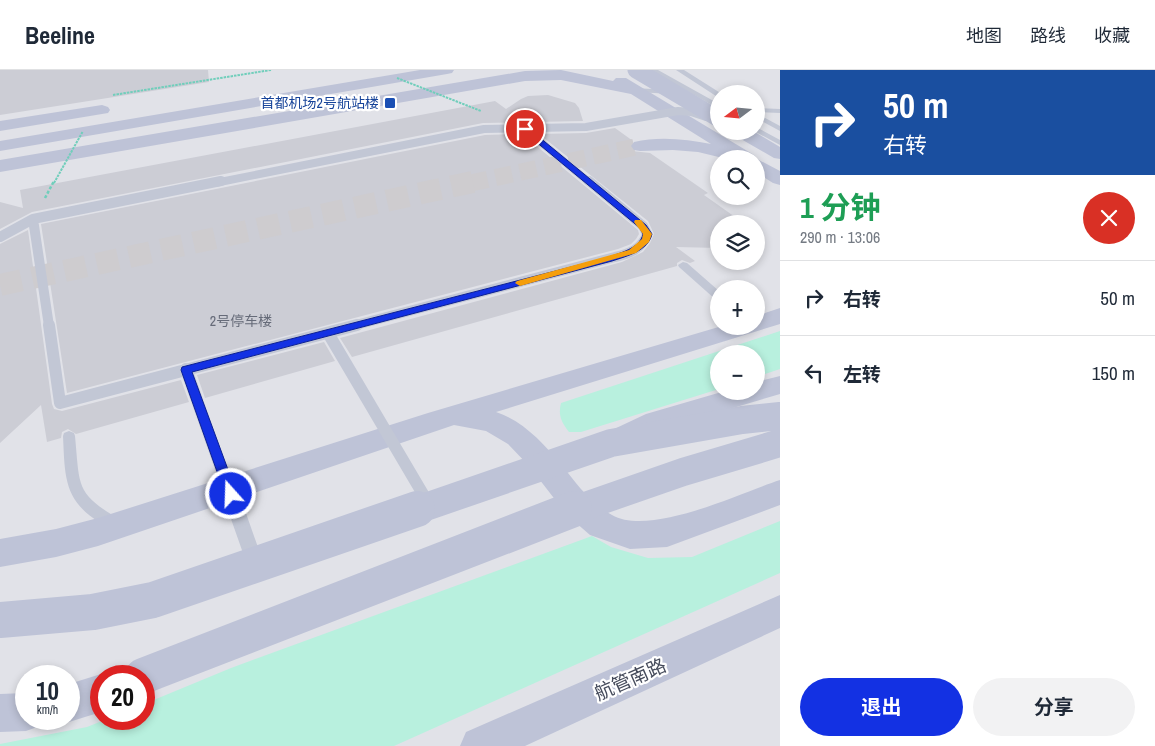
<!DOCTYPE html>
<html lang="zh">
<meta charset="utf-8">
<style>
body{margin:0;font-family:"Archivo Narrow","Noto Sans SC",sans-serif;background:#f2f2f3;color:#1f2937;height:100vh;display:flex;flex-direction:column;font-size:19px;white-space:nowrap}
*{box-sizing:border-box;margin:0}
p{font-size:16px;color:#747a83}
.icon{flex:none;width:28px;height:28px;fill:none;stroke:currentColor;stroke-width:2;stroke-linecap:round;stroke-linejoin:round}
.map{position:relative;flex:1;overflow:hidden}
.details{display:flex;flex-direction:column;background:#fff;width:375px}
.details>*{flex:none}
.hud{background:#1a4fa0;color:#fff;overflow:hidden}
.needle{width:32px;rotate:254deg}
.controls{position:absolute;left:710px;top:15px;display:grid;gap:10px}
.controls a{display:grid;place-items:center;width:55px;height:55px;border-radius:50%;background:#fff;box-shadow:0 2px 8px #0003;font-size:25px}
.speed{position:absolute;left:15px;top:595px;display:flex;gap:10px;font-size:25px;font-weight:700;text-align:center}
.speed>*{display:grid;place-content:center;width:65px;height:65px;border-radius:50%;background:#fff;box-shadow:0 2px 8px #0003;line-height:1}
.speed small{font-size:12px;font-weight:400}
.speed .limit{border:8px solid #d22;background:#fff;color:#111}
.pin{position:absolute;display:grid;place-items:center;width:42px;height:42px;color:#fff;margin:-21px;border:2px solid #fff;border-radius:50%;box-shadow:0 1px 5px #0007}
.me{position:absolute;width:55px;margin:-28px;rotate:340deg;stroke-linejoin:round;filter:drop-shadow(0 0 4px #0008)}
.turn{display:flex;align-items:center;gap:18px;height:105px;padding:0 20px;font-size:22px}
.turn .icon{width:65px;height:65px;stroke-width:2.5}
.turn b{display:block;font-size:35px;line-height:42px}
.round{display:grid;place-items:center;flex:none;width:52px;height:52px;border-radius:26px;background:#f2f2f3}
.overview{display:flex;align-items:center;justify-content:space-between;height:85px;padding:0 20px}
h1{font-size:30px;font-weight:700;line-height:38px;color:#1e9e55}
.action{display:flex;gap:10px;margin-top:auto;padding:10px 20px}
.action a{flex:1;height:58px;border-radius:30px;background:#1331e3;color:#fff;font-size:20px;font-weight:700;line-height:58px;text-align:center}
.action a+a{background:#f2f2f3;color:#1f2937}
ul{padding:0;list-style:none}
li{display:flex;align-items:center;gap:15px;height:75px;padding:0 20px;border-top:1px solid #e0e1e3}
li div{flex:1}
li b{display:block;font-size:19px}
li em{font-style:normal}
header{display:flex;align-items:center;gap:30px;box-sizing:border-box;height:70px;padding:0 25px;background:#fff;border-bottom:1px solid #e0e1e3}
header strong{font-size:24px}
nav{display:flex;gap:28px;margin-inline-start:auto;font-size:18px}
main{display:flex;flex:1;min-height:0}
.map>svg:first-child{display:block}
.airport{fill:#e1e2e8;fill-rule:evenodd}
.green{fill:#b8f0de}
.building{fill:#cccdd5}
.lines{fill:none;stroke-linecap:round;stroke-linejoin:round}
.secondary-tunnel-far1{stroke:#cecccf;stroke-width:17;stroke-dasharray:17 8;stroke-linecap:butt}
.secondary-tunnel{stroke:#cecccf;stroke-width:22;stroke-dasharray:22 11;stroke-linecap:butt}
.path{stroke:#70cebb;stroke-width:2;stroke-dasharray:2.5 1;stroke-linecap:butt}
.lane{fill:#c2c7d5;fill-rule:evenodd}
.secondary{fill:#bec3d7;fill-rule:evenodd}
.path-bridge-far1{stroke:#70cebb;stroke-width:2;stroke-dasharray:2.5 1;stroke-linecap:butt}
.path-bridge{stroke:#70cebb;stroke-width:2.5;stroke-dasharray:3 2;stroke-linecap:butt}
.lane-bridge-far3{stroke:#c2c7d5;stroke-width:8}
.lane-bridge-far2{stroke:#c2c7d5;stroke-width:10}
.lane-bridge-far1{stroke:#c2c7d5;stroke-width:12}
.lane-bridge{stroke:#c2c7d5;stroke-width:16}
.secondary-bridge-far2{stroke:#bec3d7;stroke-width:17}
.secondary-bridge-far1{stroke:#bec3d7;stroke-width:28}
.secondary-bridge{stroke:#bec3d7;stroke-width:36}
.route{fill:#1331e3;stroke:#0c2094}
.slow{fill:#f59e0b}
.transit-dot{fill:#1a4fb4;stroke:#fff;stroke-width:2}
.labels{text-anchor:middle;stroke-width:4.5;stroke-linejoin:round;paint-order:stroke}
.far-transit-label{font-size:14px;fill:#164399;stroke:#fff;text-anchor:end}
.number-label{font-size:14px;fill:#666b79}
.near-street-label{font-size:19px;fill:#444a5a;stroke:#fff}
</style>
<header>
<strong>Beeline</strong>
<nav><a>地图</a><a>路线</a><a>收藏</a></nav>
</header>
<main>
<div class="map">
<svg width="780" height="676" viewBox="0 0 780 676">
<rect width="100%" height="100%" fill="#f0edec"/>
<!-- airport -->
<path class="airport" d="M0,0H780V676H0ZM719,24H756V61H719ZM719,89H756V126H719ZM719,154H756V191H719ZM719,219H756V256H719ZM719,284H756V321H719ZM26,606H69V649H26ZM101,606H144V649H101Z"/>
<!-- green -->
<path class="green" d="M780,261V299L756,307V284H719V319L581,362H569C561,352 558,345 561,333Z
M780,451V503L394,676H0V674L87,657L107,649H144V634L231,598L592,466L611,477L648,488L692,487Z"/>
<!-- building -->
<path class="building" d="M0,0H208L209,12L0,45Z
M548,25L575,33L579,38L583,51L483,53L32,142L0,159V132L23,138L20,120L495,31L506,39L521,29L528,26Z
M615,58L633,71L629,76L632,81L650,83L708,123L704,125L745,154H719V178L676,177L695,191L690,193L682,190L677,193V196L352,287L340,268L622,192L643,182L650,173L654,164L648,151L539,64L586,63Z
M522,64L638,160L639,164L636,169L631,174L618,179L67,323L41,154L485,65Z
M28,160L52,334L54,339L62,341L181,310L189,332L76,364L68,359L62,362L61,368L47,372L41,335L0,373V174Z
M324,272L335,291L205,328L197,305Z"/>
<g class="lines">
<!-- secondary-tunnel-far1 -->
<path class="secondary-tunnel-far1" d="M471,113L640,76"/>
<!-- secondary-tunnel -->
<path class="secondary-tunnel" d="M0,215L477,111"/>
<!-- path -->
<path class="path" d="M113,25L271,0"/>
<!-- lane -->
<path class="lane" d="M650,0H658L719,34V39Z
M676,0H684L722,24L716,26Z
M633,18L672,20L676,22L672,24L636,22H633Z
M756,38L780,39V43L756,42Z
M756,43L780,56V61L756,48Z
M756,57L780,70V75L754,61H756Z
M683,192L687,193L719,221V230L715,229L679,197L678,195Z
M69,361L74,363L75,366C80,418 75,423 122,451L124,455L122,459C114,462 108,457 101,453C63,431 65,405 63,366L64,363Z"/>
<!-- secondary -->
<path class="secondary" d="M420,0H454L452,3L447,4L0,81V71Z
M561,0L613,11L616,8H626L754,85L757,89L780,101V115L773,113L756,102V89H727L698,82L673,80L640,81L634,80L631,76L634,72C659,66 686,69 711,74L631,24L561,10L525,11L0,102V90L525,1Z
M102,35L108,37L110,40L108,43L0,61V51Z
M732,61H753L780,77V89L774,88L734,65Z
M780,238V254L496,342C523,351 543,373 561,394C575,412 591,434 612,445C650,467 740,423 780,410V435L667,477L630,479L590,465L567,445L529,396L508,374L486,361L454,355L98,476L56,487L0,497V469L56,459L98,448L428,343L722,256H756V246Z
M780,306V324L666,358L622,379L612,376L608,368L612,360L646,344L725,321H756V312Z
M780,525V558L525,676H460L466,662Z
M101,604L107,606H101V642L69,652L61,649H69V614Z
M26,623V649H43L40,656L26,661L0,662V624Z"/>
<!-- path-bridge-far1 -->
<path class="path-bridge-far1" d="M397,8L481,41
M54,113L83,61"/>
<!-- path-bridge -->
<path class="path-bridge" d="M45,128L54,111"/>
<!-- lane-bridge-far3 -->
<path class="lane-bridge-far3" d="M525,59L590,113
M215,113L484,59L586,57L678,41L691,42L706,47"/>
<!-- lane-bridge-far2 -->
<path class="lane-bridge-far2" d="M33,149L49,256
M0,167L33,149L221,111
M352,256L615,187C629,184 642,179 647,164L643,156L589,111"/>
<!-- lane-bridge-far1 -->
<path class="lane-bridge-far1" d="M49,255L60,333L357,255
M328,263L430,436
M186,299L236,441"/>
<!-- lane-bridge -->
<path class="lane-bridge" d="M236,439L255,493"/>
<!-- secondary-bridge-far2 -->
<path class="secondary-bridge-far2" d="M636,0L719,49"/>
<!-- secondary-bridge-far1 -->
<path class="secondary-bridge-far1" d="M414,441L611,373L742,350L780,346
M571,441L683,402L780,373"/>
<!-- secondary-bridge -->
<path class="secondary-bridge" d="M0,550L93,542L153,530L417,439
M143,606L574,439"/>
</g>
<!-- route -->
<path class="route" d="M523,58H528L646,155L652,164C648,181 627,186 612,191L192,302L237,424L235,427H226L181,300L182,297L606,188C619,183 640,179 643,164L640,158L523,61Z"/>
<!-- slow -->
<path class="slow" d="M635,150H641L652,164L649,172L636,183L520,216L515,213L517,211L629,180L642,169L643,164L634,152Z"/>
<!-- markers -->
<rect class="transit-dot" x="384" y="27" width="12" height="12" rx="2.5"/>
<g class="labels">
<!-- far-transit labels -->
<g class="far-transit-label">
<text x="379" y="38">首都机场2号航站楼</text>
</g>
<!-- number labels -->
<g class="number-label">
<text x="241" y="256">2号停车楼</text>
</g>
<!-- near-street labels -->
<g class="near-street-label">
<text transform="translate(630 609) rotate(-24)" y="7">航管南路</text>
</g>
</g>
</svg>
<div class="controls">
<a><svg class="needle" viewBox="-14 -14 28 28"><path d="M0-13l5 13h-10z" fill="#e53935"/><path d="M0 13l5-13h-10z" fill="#747a83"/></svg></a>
<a><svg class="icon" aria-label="search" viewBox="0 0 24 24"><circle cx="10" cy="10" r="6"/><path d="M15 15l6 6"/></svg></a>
<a><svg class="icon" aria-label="layers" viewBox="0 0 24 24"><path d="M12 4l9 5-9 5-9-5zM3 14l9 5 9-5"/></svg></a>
<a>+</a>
<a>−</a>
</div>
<div class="speed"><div>10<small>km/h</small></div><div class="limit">20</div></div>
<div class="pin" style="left:525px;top:59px;background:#d93025"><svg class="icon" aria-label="arrive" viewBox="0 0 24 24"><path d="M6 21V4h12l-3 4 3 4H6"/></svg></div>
<svg class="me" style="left:231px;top:424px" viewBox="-20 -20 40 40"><circle r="17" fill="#1331e3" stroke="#fff" stroke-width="3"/><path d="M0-11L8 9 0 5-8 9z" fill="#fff"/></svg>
</div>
<section class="details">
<div class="hud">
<div class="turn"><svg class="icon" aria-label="right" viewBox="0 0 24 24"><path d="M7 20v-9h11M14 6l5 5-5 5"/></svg><div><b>50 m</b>右转</div></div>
</div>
<div class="overview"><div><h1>1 分钟</h1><p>290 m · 13:06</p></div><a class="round" style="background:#d93025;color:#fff"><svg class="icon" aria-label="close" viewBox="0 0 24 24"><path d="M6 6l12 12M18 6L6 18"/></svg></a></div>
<ul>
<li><svg class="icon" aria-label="right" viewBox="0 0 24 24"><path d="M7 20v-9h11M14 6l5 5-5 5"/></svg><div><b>右转</b></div><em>50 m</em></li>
<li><svg class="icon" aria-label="left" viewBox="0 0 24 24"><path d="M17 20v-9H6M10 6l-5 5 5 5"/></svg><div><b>左转</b></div><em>150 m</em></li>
</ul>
<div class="action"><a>退出</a><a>分享</a></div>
</section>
</main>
